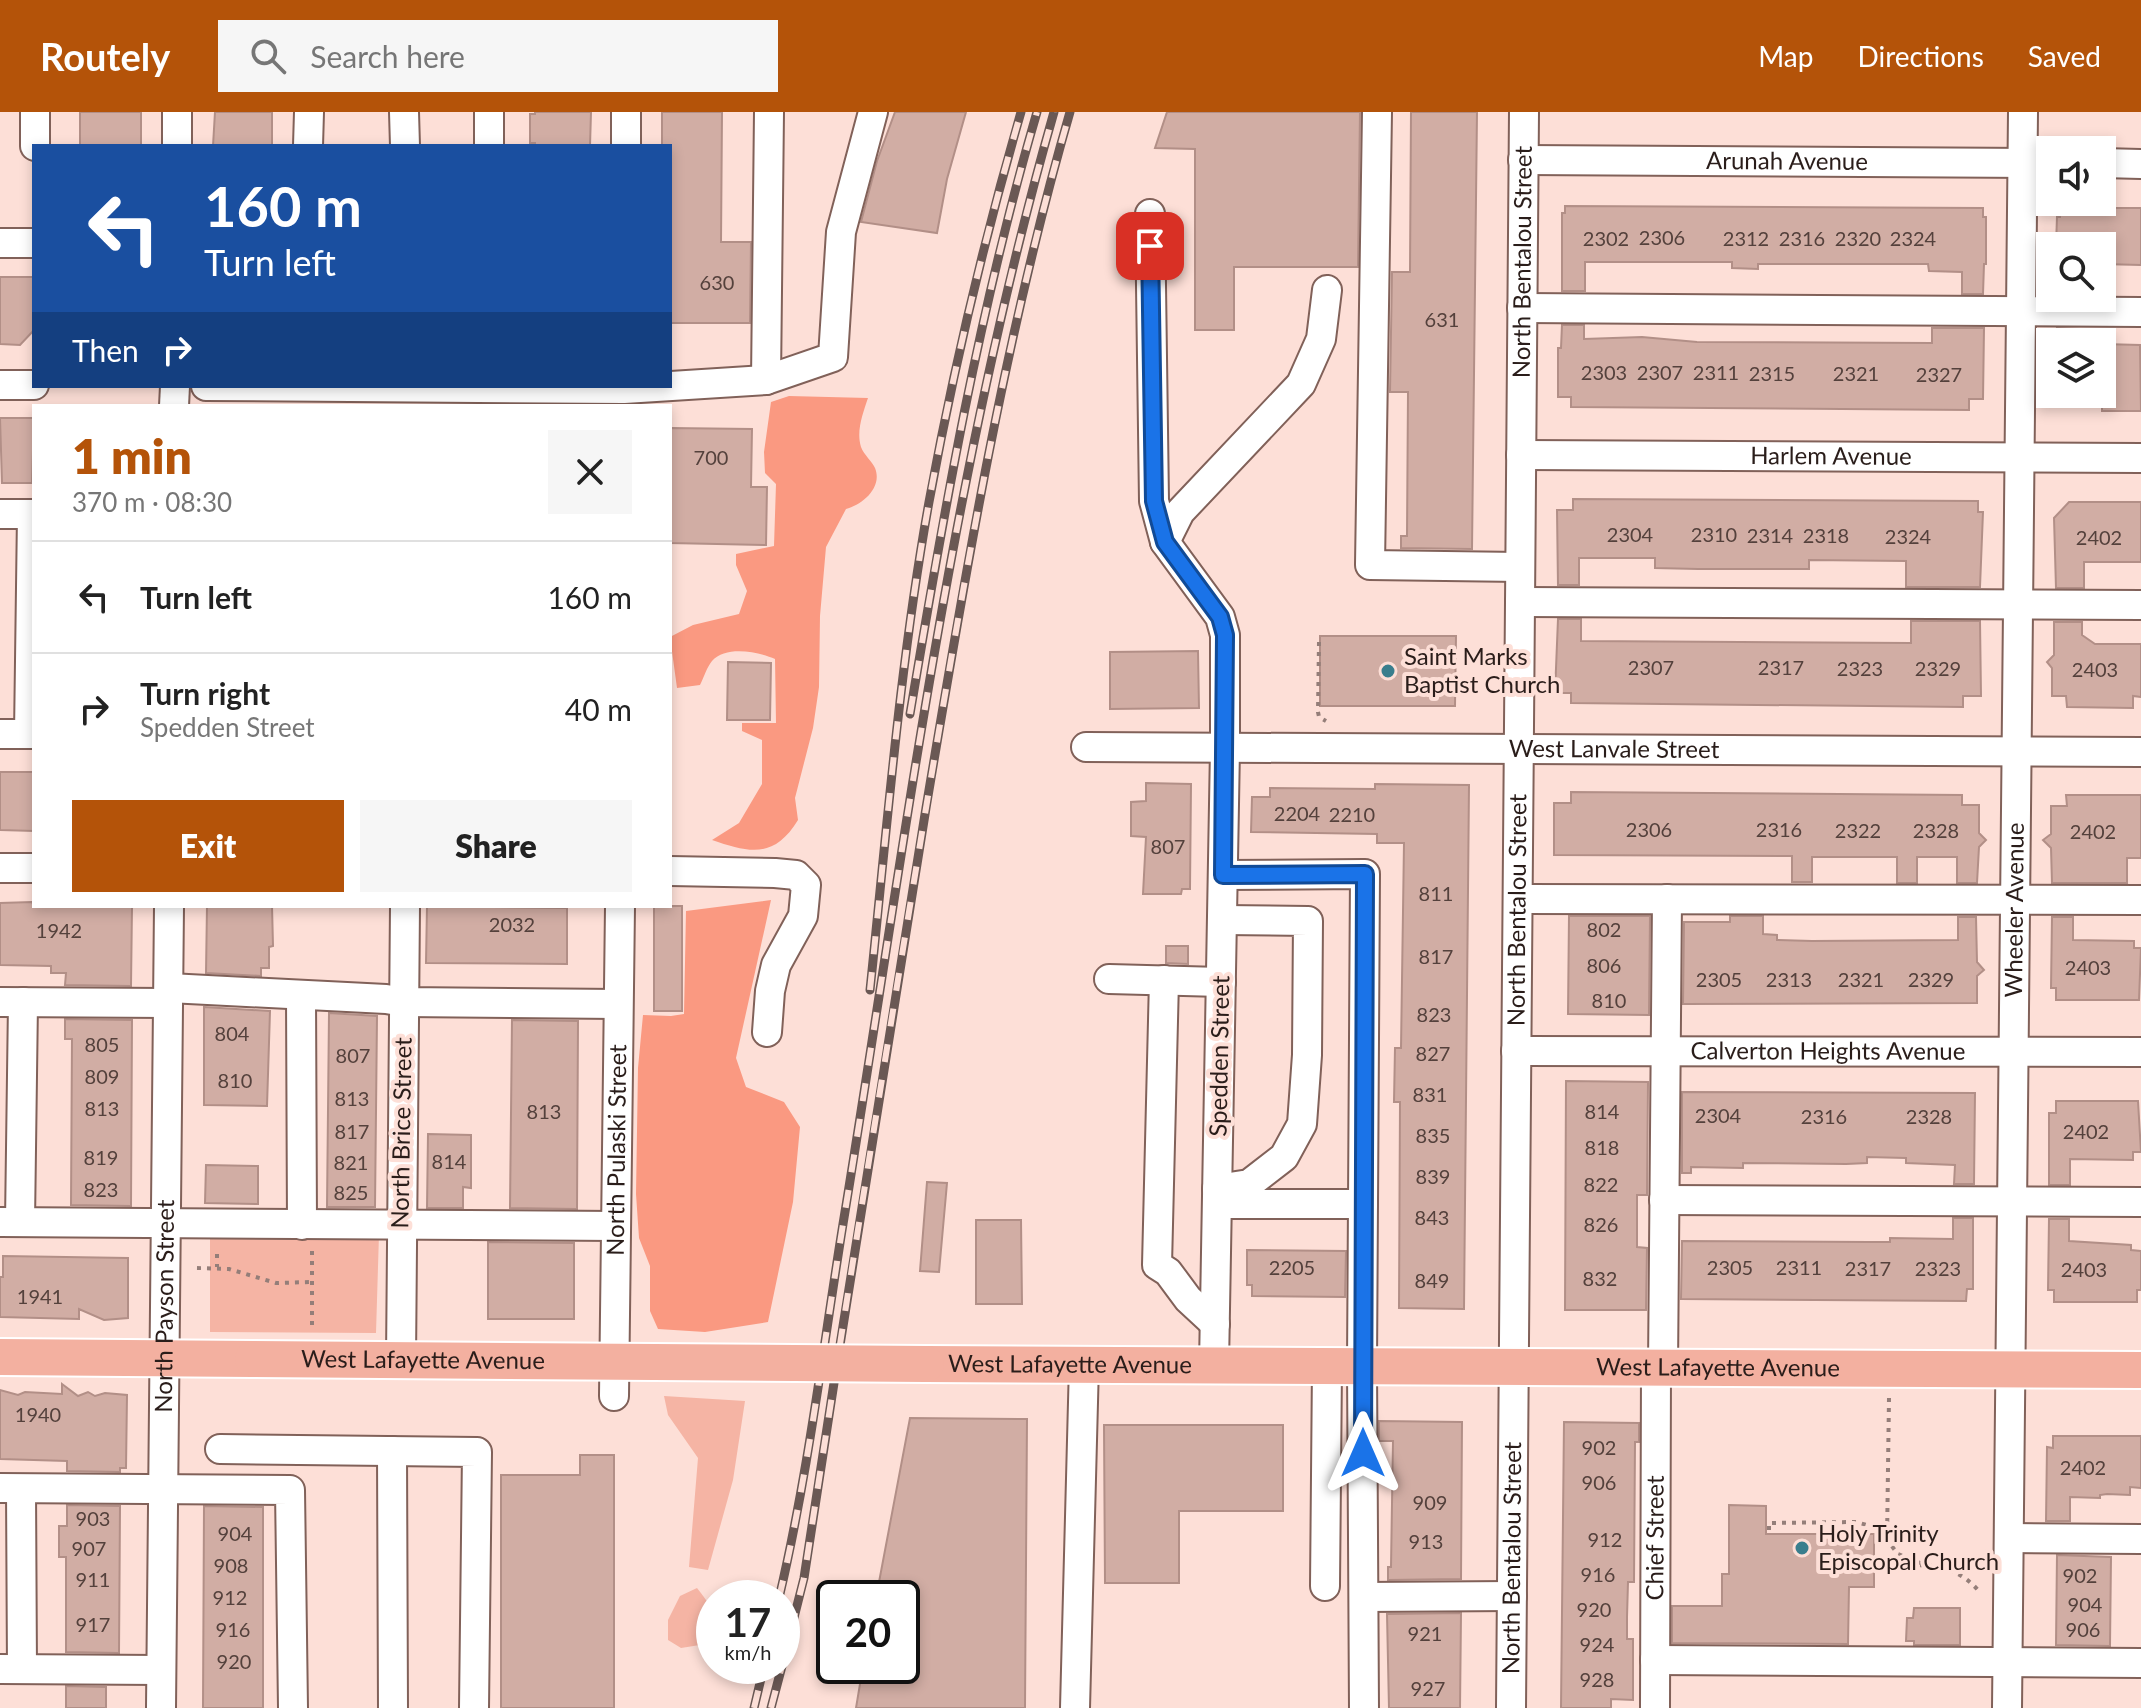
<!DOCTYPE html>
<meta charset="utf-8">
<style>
body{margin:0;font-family:Lato,sans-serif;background:#f6f6f6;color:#222;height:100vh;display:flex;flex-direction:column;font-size:30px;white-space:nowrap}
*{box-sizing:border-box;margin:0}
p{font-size:26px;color:#767676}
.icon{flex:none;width:44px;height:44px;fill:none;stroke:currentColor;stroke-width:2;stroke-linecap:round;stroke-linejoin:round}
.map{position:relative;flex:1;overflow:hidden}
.details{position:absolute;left:32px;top:292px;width:640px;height:504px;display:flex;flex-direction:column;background:#fff;border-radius:0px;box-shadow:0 4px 12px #0003}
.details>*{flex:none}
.hud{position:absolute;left:32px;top:32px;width:640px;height:244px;border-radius:0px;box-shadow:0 4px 12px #0003;background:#1a4fa0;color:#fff;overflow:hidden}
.tools{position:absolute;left:2036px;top:24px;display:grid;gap:16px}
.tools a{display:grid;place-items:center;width:80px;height:80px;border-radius:0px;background:#fff;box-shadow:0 4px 12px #0003;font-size:40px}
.speed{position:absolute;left:696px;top:1468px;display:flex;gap:16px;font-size:40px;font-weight:700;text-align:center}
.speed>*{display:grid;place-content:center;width:104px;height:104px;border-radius:50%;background:#fff;box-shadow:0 4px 12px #0003;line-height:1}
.speed small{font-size:20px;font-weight:400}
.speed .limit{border:4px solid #111;border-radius:12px;background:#fff;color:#111}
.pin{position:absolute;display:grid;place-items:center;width:68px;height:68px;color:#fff;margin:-34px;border-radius:16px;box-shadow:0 4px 12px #0006}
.me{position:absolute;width:88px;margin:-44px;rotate:0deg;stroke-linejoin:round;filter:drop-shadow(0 0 6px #0008)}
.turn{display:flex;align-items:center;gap:28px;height:168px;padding:0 40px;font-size:36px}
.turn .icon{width:104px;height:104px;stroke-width:2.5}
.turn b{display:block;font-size:56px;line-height:68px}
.then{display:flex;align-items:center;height:76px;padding:0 40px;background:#0003;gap:16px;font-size:30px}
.round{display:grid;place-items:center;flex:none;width:84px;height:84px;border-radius:0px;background:#f6f6f6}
.overview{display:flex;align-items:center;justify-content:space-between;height:136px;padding:0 40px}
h1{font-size:48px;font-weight:800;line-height:60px;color:#b45309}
.action{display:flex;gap:16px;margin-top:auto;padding:16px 40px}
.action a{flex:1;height:92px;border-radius:0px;background:#b45309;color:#fff;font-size:32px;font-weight:800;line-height:92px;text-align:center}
.action a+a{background:#f6f6f6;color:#222}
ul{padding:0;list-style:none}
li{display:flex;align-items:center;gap:24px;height:112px;padding:0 40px;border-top:2px solid #e0e0e0}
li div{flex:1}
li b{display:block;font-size:30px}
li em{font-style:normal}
header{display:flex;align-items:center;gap:48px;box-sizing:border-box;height:112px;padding:0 40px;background:#b45309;color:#fff}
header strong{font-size:38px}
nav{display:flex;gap:44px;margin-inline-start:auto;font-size:28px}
.search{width:560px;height:72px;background:#f6f6f6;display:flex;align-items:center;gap:20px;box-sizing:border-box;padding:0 28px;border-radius:0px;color:#767676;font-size:30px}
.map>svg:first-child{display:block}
.green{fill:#f5b4a4}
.forest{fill:#fa9981}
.building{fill:#d1ada4;stroke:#b28f87;stroke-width:2}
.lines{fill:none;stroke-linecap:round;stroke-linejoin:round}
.minor-casing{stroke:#816159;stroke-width:32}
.major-casing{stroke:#fff;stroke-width:40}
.path{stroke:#947e79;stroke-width:4;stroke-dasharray:4 6;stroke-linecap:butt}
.minor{stroke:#fff;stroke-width:28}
.major{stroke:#f3b0a0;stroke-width:36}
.rail-casing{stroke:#6a5854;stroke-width:9}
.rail{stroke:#fddfd7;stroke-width:6;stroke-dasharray:18;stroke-linecap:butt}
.major-bridge-casing{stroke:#fff;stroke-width:40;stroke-linecap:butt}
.major-bridge{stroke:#f3b0a0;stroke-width:36}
.route-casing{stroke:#114b97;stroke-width:20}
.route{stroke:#1a73e8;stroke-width:14}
.poi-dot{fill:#3a7e8d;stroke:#fddfd7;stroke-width:3}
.labels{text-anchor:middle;stroke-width:8;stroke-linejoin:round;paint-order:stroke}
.number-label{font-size:20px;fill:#54413c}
.street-label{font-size:24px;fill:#2a1d1a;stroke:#fddfd7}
.poi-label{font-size:24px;fill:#2a1d1a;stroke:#fddfd7;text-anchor:start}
</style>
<header>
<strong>Routely</strong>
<div class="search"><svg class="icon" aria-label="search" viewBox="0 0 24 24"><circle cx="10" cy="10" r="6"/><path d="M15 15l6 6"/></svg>Search here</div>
<nav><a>Map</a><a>Directions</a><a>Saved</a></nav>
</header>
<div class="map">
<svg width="2141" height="1596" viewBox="0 0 2141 1596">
<rect width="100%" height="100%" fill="#fddfd7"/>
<!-- green -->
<path class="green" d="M210,1120L379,1122L376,1221L210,1220Z
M664,1284L745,1289L733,1368L708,1458L689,1455L698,1346L668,1303Z
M697,1476C715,1498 716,1505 706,1532L681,1536L668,1528V1508L680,1484Z"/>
<!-- forest -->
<path class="forest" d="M789,284L868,286C863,301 856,319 861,335C864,343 872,349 875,356C883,376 862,393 846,397L826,435L820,504L819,575L813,616L795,686L798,708C774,747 750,741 712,728L739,711L762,672V628L742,619V611H776L775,547C759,540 726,533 712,549C707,555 704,565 700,573L677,576L670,525L693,513L739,502L747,479L736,453V442L774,434L776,372L765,361L764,340L771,290Z
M771,788L736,946L746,975L784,990L800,1015L793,1090L768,1210L705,1220L658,1217L650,1199V1154L639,1126L636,1082L638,956L643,903L671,904L684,902L686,799Z"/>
<!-- building -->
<path class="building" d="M80,0H141V34H80Z
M215,0H272V34H213Z
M535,0H591L590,34H535V31H530V2H535Z
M662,0H722L721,130H751L750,211H670V34H662Z
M895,0H966L947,67L937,121L861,110L877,49Z
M1167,0H1360L1358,155H1234V218H1195V37L1155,36Z
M1411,0H1477L1472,437L1401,436V424H1407L1408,280H1390L1392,160H1410Z
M1565,94L1983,96V105H1986V152H1984L1983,182H1962V160L1929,159L1928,152H1758V157L1732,156V150H1585V179H1562V101H1565Z
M2060,96H2141V153L2102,152V134H2056L2057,105H2060Z
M0,165H34V218L20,233L0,232Z
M1562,213H1584V227L1642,225L1697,230L1932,231V216H1984L1983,287H1969V298L1571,295V285H1558V236H1561Z
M2057,216L2080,217V230H2058Z
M2102,232L2140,233L2141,299H2102Z
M0,306H34L32,371H2Z
M670,316L752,317L751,375H767L766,433L670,431Z
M1573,387L1978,389V400H1983L1980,475H1906V449L1809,448V457H1698L1655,456V446H1579V473H1558L1557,398H1573Z
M2069,390H2141V450H2084V476H2056L2054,406Z
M1558,507H1581V529L1911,531V509H1980L1981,584H1963V595L1571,591V581H1555Z
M2054,510H2082V523L2095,532H2141V585L2133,584V596L2067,595L2066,584H2052V556L2047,550L2054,543Z
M1320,524H1456L1455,594H1320Z
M1198,539L1199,596L1110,597V540Z
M728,550L771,551L770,608H727Z
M0,660H34V719L0,718Z
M1146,671L1191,672L1190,777H1182L1181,782H1143L1146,725L1131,724V690L1146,689Z
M1375,672L1469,673L1464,1197L1399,1196L1400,990H1394L1395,936H1401L1404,731H1377V722L1251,720L1252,685H1270V676L1375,677Z
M1571,680L1962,683V693H1979V721L1986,728L1979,735L1977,771H1957V745H1917V771H1897V745H1812V770H1792V744L1554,743V691H1571Z
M2066,683H2141V746H2127V771H2052L2051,736L2043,728L2051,722V694H2067Z
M32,790L34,794H132L131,874L65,873L66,861H51V854L0,853V791Z
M207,794H272L273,834L269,835V856H261V864L206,861Z
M427,794L567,796V852L426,851Z
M654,794H682V899H654Z
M1569,804H1650L1649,903L1568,902Z
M1730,804H1763V822L1777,823V828L1812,829L1958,828V805H1976L1977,850L1984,858L1977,864V891L1683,892L1684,810H1730Z
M2052,805H2073V828L2134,829V836H2141L2139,888H2056V876H2051Z
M1166,834H1188V852L1166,851Z
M204,895L270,899L267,994L204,993Z
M329,901L377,904L375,1095H327Z
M65,907L132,908L131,1094L71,1093L72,927H65Z
M512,908L578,909L577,1097L510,1096Z
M1566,969L1648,970L1647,1083H1637V1135L1647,1136L1646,1198H1565Z
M1682,980L1975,981L1974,1072H1954L1955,1053L1906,1051V1046L1867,1045V1051L1846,1052L1743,1051V1056L1691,1055V1061H1682Z
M2056,989H2138L2141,1040H2133V1048L2070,1047V1073H2049V1001H2056Z
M428,1022L471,1023V1076L463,1075V1096H427Z
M206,1053L258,1054V1092L205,1091Z
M927,1070L947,1071L939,1160L920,1159Z
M1953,1106H1973V1177H1967L1966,1189L1681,1187L1682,1129L1869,1130H1890V1126L1953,1127Z
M2049,1107H2069V1129L2131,1133V1138L2141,1139V1178H2137V1190H2054V1178H2048Z
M976,1108H1021L1022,1192H976Z
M488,1130L574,1131V1207H488Z
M1247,1138L1346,1139L1345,1185L1252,1184V1173H1247Z
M3,1144L128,1146V1206L104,1208L79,1197V1207L0,1205V1165H3Z
M62,1272L78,1284L88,1280L95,1284L105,1281L127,1283L126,1356H120V1360L67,1359V1349L0,1347V1278L18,1283L25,1280L62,1282Z
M910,1306L1027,1307L1025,1596H856L863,1554H902V1486H876Z
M1379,1309L1462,1310L1461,1467L1388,1468V1455H1391L1393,1329H1379Z
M1564,1310L1639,1311V1330H1635L1634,1470H1628L1627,1505V1527H1633V1588L1611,1587V1596H1561Z
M1104,1313H1283V1399H1179V1471H1105Z
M2053,1324H2141V1376L2130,1375V1383L2107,1382L2100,1383V1386L2070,1385V1409H2046L2047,1335L2053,1336Z
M580,1343H614V1596H501V1363H580Z
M67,1393L120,1394L119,1541L66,1540V1445H59V1414H67Z
M1729,1393L1766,1394V1422H1874V1475H1849L1848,1532L1672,1531V1494H1722V1462H1729Z
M204,1394L263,1395V1596H203Z
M2057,1443L2111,1445L2110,1534L2056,1533Z
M1914,1496H1960V1533H1914V1529H1906L1907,1506H1913Z
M1461,1501L1460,1596H1389L1387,1502Z
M66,1574L106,1575V1596H66Z"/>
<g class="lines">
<!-- minor casing -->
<g class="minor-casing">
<g id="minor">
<path d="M404,0L405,34"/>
<path d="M1377,0L1370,453L1520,455"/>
<path d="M35,34V0"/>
<path d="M177,34V0"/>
<path d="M308,34L309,0"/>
<path d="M489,34V0"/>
<path d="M626,34V0"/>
<path id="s1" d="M1523,48L2050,51"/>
<path d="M2102,51L2141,52"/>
<path d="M1150,102L1154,389L1165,430L1220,505L1225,523V636L1214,1253"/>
<path d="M0,131H34"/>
<path d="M1522,196L2141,200"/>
<path d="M766,268L769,0"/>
<path d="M0,273H34"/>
<path d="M206,274L624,277L766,268L833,245L841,120L873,0"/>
<path d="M174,294L175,274"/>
<path id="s2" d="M1521,343L2141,346"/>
<path d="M0,402H34"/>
<path d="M1165,430L1180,400L1301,272L1321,227L1327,178"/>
<path d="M1520,490L2141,493"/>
<path d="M0,622H34"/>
<path d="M29,622L32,402"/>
<path id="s3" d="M1086,635L2141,640"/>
<path d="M0,756H34"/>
<path d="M670,759L775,761L796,763L806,773L803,804L776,853L770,879L767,920"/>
<path d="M1223,763L1365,762L1362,1254L1364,1596"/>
<path d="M1518,787L2141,788"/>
<path d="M405,794L401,1248H422"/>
<path d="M1109,867L1221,870"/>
<path d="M1164,868L1157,1153L1168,1160L1188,1187L1215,1212"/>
<path d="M169,876L386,887L404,890L618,892"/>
<path d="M301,883L302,1113"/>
<path d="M0,890L168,891"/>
<path id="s4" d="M1516,939L2141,940"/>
<path d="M1217,1077L1249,1072L1284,1045L1302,1012L1307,943L1308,809L1223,808"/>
<path d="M1664,1088L2141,1090"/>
<path d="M1217,1092H1363"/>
<path d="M0,1110L616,1114"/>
<path d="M20,1110L23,890"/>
<path d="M1663,1256L1667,787"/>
<path id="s5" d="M614,1284L620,794"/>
<path d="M220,1337L477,1340L474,1596"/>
<path d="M392,1339L393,1596"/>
<path d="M0,1376L290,1378L293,1596"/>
<path d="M21,1377L22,1557"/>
<path d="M2009,1426L2141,1427"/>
<path d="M1325,1474L1327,1254"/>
<path d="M1364,1485L1512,1484"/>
<path d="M1655,1548L2141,1551"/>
<path d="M0,1557L161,1558"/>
<path id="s6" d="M161,1596L169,794"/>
<path d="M1075,1596L1084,1252"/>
<path id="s7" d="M1511,1596L1524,0"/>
<path id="s8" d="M1655,1596L1656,1255"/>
<path id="s9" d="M2007,1596L2023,0"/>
</g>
</g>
<!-- major casing -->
<g class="major-casing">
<g id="major">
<path d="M0,1245L253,1247"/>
<path id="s10" d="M926,1252L2141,1258"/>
</g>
</g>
<!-- path -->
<path class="path" d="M1319,530L1318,600L1319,605L1326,609
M312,1139V1217
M217,1142V1155
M197,1156L229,1157L276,1171L312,1170
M1889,1286L1887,1428L1898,1442L1925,1453
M1769,1418V1411L1856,1410L1874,1415L1886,1427
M1880,1455C1918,1453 1950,1447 1978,1478"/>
<!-- minor -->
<use href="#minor" class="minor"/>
<!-- major -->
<use href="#major" class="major"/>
<!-- rail casing -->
<g class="rail-casing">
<path id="rail" d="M910,602C944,399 979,198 1037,0
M870,878C887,715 900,551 929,390C953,259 984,128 1021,0
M779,1486C808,1363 823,1236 843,1112C904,740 950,363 1054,0
M782,1553L804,1466C843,1209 884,952 926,696C965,463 1004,228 1070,0
M754,1596L764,1554
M771,1596L782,1554"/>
</g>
<!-- rail -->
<use href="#rail" class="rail"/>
<!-- major-bridge casing -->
<g class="major-bridge-casing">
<g id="major-bridge">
<path id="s11" d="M253,1247L926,1252"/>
</g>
</g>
<!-- major-bridge -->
<use href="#major-bridge" class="major-bridge"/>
</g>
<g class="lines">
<!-- route casing -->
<g class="route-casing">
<path id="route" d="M1150,134L1154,389L1165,430L1220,505L1225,523L1223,763L1365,762L1363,1341"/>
</g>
<!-- route -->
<use href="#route" class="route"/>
</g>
<!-- markers -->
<g class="poi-dot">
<circle cx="1388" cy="559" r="8"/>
<circle cx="1802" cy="1436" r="8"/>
</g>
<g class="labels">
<!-- number labels -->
<g class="number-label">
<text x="1662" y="133">2306</text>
<text x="1606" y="134">2302</text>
<text x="1746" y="134">2312</text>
<text x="1802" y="134">2316</text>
<text x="1858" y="134">2320</text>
<text x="1913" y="134">2324</text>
<text x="717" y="178">630</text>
<text x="1442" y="215">631</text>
<text x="1604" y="268">2303</text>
<text x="1660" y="268">2307</text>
<text x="1716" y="268">2311</text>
<text x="1772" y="269">2315</text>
<text x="1856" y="269">2321</text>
<text x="1939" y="270">2327</text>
<text x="711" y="353">700</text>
<text x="1630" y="430">2304</text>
<text x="1714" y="430">2310</text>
<text x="1770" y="431">2314</text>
<text x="1826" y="431">2318</text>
<text x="1908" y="432">2324</text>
<text x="2099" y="433">2402</text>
<text x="1651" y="563">2307</text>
<text x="1781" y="563">2317</text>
<text x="1860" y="564">2323</text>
<text x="1938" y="564">2329</text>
<text x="2095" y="565">2403</text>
<text x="1297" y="709">2204</text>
<text x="1352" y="710">2210</text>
<text x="1649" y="725">2306</text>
<text x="1779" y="725">2316</text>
<text x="1858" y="726">2322</text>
<text x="1936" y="726">2328</text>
<text x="2093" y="727">2402</text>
<text x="1168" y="742">807</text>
<text x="1436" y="789">811</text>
<text x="512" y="820">2032</text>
<text x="1604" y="825">802</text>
<text x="59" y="826">1942</text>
<text x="1436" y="852">817</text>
<text x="1604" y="861">806</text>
<text x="2088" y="863">2403</text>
<text x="1719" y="875">2305</text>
<text x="1789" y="875">2313</text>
<text x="1861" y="875">2321</text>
<text x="1931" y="875">2329</text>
<text x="1609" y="896">810</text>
<text x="1434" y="910">823</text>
<text x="232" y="929">804</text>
<text x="102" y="940">805</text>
<text x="1433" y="949">827</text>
<text x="353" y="951">807</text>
<text x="102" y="972">809</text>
<text x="235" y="976">810</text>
<text x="1430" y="990">831</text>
<text x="352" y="994">813</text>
<text x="102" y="1004">813</text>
<text x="544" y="1007">813</text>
<text x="1602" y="1007">814</text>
<text x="1718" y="1011">2304</text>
<text x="1824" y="1012">2316</text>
<text x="1929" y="1012">2328</text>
<text x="352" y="1027">817</text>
<text x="2086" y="1027">2402</text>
<text x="1433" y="1031">835</text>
<text x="1602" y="1043">818</text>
<text x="101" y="1053">819</text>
<text x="449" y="1057">814</text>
<text x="351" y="1058">821</text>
<text x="1433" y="1072">839</text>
<text x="1601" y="1080">822</text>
<text x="101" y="1085">823</text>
<text x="351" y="1088">825</text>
<text x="1432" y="1113">843</text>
<text x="1601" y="1120">826</text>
<text x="1292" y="1163">2205</text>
<text x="1730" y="1163">2305</text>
<text x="1799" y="1163">2311</text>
<text x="1868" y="1164">2317</text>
<text x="1938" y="1164">2323</text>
<text x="2084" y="1165">2403</text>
<text x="1600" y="1174">832</text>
<text x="1432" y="1176">849</text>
<text x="40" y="1192">1941</text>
<text x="38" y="1310">1940</text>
<text x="1599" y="1343">902</text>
<text x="2083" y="1363">2402</text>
<text x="1599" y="1378">906</text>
<text x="1430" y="1398">909</text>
<text x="93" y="1414">903</text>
<text x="235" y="1429">904</text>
<text x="1605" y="1435">912</text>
<text x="1426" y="1437">913</text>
<text x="89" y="1444">907</text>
<text x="231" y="1461">908</text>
<text x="1598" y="1470">916</text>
<text x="2080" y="1471">902</text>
<text x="93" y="1475">911</text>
<text x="230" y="1493">912</text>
<text x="2085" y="1500">904</text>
<text x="1594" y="1505">920</text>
<text x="93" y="1520">917</text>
<text x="233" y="1525">916</text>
<text x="2083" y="1525">906</text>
<text x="1425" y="1529">921</text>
<text x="1597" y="1540">924</text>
<text x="234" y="1557">920</text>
<text x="1597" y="1575">928</text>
<text x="1428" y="1584">927</text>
</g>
<!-- street labels -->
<g class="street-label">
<text dy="8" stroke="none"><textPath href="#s1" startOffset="264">Arunah Avenue</textPath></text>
<text dy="8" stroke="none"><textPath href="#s7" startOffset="1446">North Bentalou Street</textPath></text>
<text dy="8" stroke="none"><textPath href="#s2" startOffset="310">Harlem Avenue</textPath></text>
<text dy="8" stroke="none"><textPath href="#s3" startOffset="528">West Lanvale Street</textPath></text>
<text dy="8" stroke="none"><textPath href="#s7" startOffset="798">North Bentalou Street</textPath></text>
<text dy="8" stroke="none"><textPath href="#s9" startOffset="798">Wheeler Avenue</textPath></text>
<text dy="8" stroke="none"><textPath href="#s4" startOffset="312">Calverton Heights Avenue</textPath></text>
<text transform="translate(1220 944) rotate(-89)" y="8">Spedden Street</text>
<text transform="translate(402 1021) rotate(-89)" y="8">North Brice Street</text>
<text dy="8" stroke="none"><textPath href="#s5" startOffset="246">North Pulaski Street</textPath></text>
<text dy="8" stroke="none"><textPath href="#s6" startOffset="402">North Payson Street</textPath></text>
<text dy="8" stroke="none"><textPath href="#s11" startOffset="170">West Lafayette Avenue</textPath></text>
<text dy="8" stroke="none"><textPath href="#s10" startOffset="144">West Lafayette Avenue</textPath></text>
<text dy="8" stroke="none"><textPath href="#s10" startOffset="792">West Lafayette Avenue</textPath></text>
<text dy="8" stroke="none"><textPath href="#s8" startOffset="170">Chief Street</textPath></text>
<text dy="8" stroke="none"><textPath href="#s7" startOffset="150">North Bentalou Street</textPath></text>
</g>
<!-- poi labels -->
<g class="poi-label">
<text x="1404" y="553">Saint Marks<tspan x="1404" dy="28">Baptist Church</tspan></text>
<text x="1818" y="1430">Holy Trinity<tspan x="1818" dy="28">Episcopal Church</tspan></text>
</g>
</g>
</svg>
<div class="tools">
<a><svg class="icon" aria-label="sound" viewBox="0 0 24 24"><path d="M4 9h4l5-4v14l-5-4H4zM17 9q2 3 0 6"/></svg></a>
<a><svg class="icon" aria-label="search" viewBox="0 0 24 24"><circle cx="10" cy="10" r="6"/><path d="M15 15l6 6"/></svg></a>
<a><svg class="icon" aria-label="layers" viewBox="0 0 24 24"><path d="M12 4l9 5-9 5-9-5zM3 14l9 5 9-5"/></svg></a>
</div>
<div class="speed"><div>17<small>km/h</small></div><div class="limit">20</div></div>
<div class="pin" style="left:1150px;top:134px;background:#d93025"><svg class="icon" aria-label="arrive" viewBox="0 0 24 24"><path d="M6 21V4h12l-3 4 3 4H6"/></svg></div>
<svg class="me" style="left:1363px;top:1341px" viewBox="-20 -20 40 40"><path d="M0-17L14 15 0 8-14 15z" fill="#1a73e8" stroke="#fff" stroke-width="4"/></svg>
<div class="hud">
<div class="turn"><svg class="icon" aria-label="left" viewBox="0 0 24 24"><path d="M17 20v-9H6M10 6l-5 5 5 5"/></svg><div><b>160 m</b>Turn left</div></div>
<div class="then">Then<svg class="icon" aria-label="right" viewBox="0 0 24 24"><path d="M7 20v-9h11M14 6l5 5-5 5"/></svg></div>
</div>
<section class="details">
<div class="overview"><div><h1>1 min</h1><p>370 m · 08:30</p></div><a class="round"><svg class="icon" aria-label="close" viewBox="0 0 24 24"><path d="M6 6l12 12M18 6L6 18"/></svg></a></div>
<ul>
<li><svg class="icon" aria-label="left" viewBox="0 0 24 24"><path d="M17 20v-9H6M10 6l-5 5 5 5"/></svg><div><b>Turn left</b></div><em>160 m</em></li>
<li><svg class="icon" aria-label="right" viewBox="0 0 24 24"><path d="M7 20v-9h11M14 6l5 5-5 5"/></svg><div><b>Turn right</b><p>Spedden Street</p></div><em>40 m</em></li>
</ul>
<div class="action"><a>Exit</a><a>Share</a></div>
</section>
</div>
